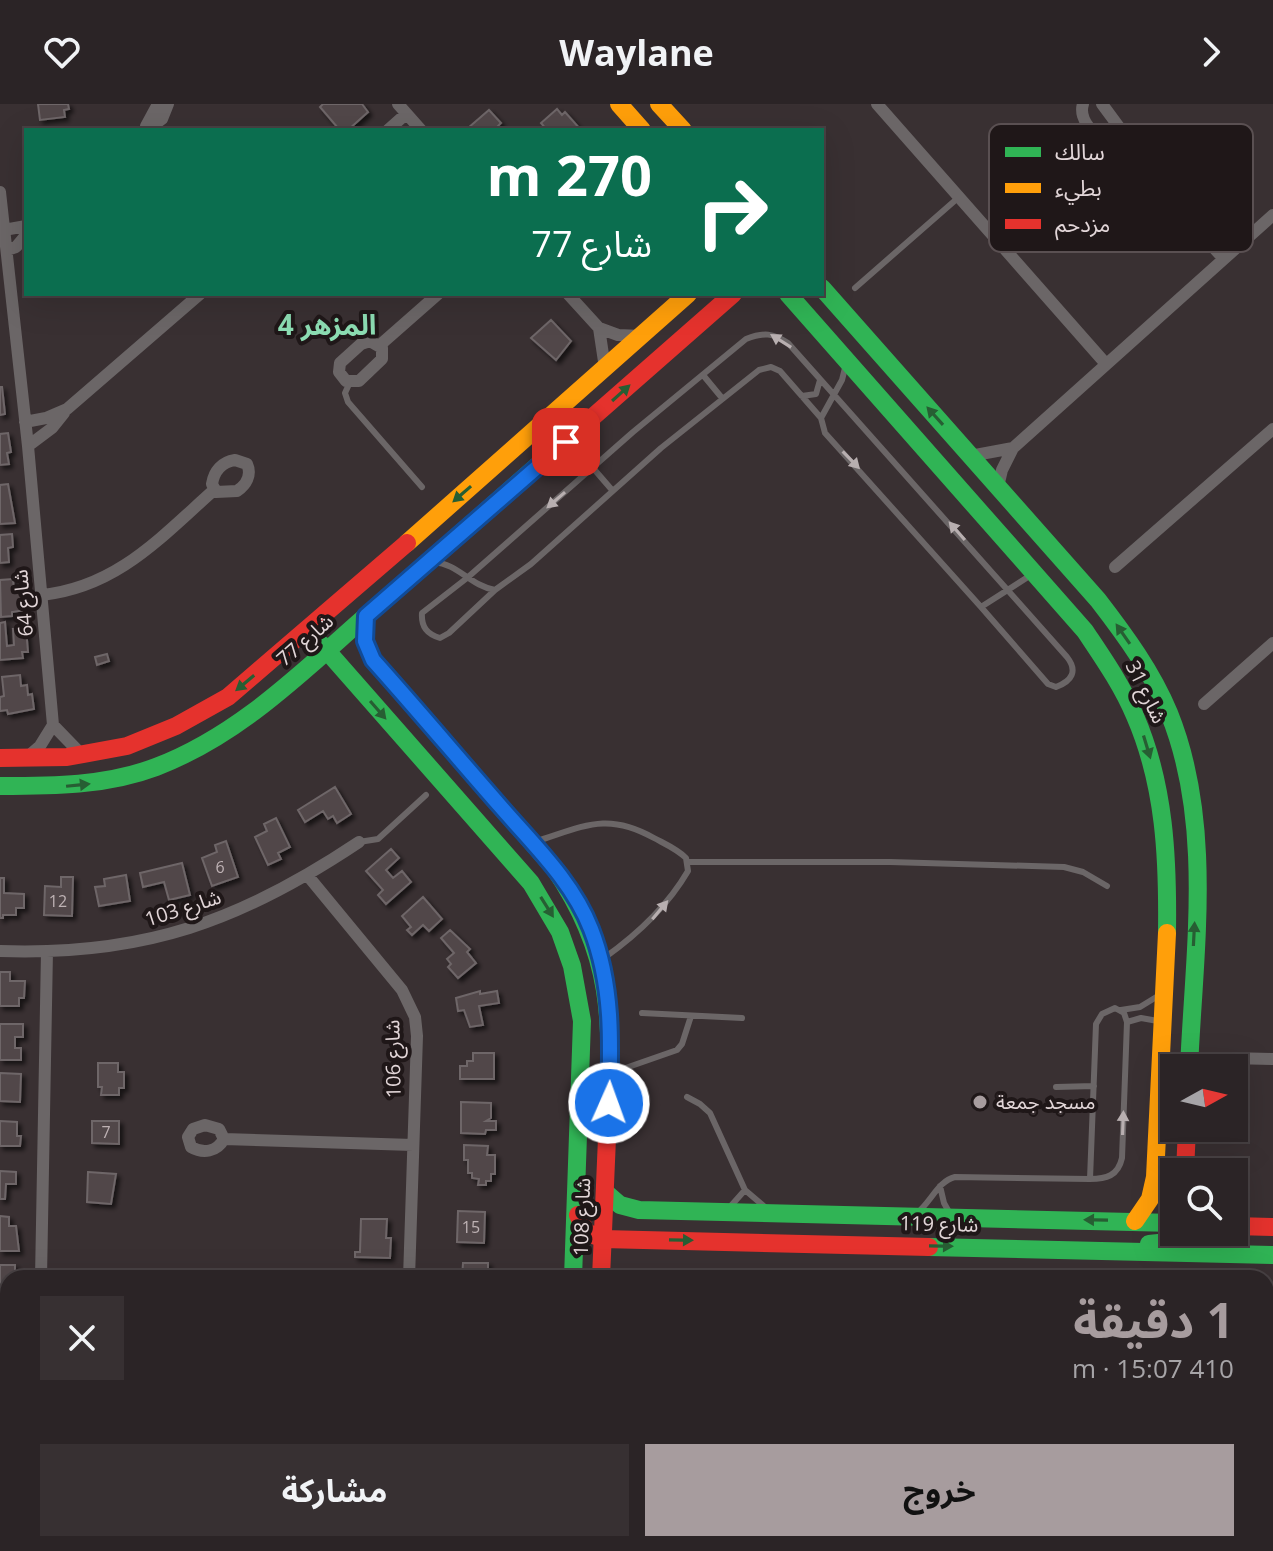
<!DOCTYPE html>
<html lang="ar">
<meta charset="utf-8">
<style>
body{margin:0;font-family:"Open Sans","Noto Sans Arabic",sans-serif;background:#373032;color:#f1f3f6;direction:rtl;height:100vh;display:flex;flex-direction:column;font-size:30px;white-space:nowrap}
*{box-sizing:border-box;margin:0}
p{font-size:26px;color:#a6a4a7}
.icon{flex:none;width:44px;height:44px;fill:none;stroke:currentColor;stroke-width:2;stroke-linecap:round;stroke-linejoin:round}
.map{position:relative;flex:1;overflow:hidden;direction:ltr}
.details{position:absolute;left:0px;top:1166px;width:1274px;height:282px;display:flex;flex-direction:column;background:#2b2426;border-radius:24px 24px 0 0;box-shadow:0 8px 32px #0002,0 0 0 2px #474143;direction:rtl}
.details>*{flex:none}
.banner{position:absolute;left:24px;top:24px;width:800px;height:168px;border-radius:0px;box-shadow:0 8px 32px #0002,0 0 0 2px #474143;direction:rtl;background:#0b6e4f;color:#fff;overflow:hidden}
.needle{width:52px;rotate:82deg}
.controls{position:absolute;left:1160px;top:950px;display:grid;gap:16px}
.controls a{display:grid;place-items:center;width:88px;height:88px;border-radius:0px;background:#2b2426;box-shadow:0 8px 32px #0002,0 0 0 2px #474143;font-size:40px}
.pin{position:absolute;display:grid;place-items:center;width:68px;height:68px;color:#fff;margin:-34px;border-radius:16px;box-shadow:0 4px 12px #0006}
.me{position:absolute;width:88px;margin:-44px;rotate:2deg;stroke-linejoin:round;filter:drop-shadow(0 0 6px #0008)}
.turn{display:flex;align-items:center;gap:28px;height:168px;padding:0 40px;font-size:36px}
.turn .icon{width:104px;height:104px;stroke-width:2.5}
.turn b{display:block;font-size:56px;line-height:68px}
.round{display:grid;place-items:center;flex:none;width:84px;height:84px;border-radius:0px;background:#373032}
.head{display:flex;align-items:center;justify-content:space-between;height:136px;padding:0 40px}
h1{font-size:48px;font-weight:700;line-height:60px;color:#a79c9e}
.button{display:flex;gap:16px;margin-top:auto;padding:16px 40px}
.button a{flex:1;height:92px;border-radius:0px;background:#a79c9e;color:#111;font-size:32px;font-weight:700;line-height:92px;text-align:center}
.button a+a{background:#373032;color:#f1f3f6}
header{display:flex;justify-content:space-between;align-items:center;height:104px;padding:0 40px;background:#2b2426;font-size:36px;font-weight:700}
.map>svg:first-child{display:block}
.building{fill:#514749;stroke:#6e6668;stroke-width:2;filter:url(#shadow)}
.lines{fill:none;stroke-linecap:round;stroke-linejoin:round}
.lane{stroke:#6b6667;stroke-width:6}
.street{stroke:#6b6667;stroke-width:12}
.fast{stroke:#30b455;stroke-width:18}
.slow{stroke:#ff9f0a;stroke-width:18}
.jam{stroke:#e5322d;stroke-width:18}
.oneway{fill:#b8afb0}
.oneway2{fill:#275e33}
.route-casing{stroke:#114b97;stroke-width:20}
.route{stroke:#1a73e8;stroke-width:14}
.poi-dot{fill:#a79c9e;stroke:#1f1718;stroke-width:3}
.labels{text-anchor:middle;stroke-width:8;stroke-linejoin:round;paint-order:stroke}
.number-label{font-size:16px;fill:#beb2b4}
.street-label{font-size:20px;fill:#e2d6d8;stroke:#1f1718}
.poi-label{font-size:20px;fill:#e2d6d8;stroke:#1f1718;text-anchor:start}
.district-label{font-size:28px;font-weight:bold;fill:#8cdcb2;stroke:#1f1718}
.key{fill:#1f1718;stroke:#5a5052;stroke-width:2}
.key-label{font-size:22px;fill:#e2d6d8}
</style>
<header><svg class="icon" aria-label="forward" viewBox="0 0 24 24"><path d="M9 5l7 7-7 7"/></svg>Waylane<svg class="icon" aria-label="heart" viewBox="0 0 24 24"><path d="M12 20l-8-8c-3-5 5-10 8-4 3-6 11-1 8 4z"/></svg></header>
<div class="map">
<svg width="1273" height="1447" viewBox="0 0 1273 1447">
<defs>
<filter id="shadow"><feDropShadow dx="3.5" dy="3.5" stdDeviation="2" flood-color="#0009"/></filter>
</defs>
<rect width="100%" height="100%" fill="#393032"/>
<!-- building -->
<path class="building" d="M38,0H68L69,5L64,6L65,13L40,16Z
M323,0H362L368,8L348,26H336L338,24L320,3Z
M557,5L562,11L565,8L581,26H547L541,19Z
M489,6L501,19L496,24L498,26H470L468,24Z
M551,216L571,237L556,256L531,234Z
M0,283H2L5,310L0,311Z
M8,329L11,348L7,349L9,360L0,361V330Z
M8,380L15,419L0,420V381Z
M12,430L13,443L8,444L9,458L0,459V431Z
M13,475L14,486H20L26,506L12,508V512L1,513L0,476Z
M5,518L7,542L14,541L13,525L26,524L28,548H22L23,554L0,556V519Z
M107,550L109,557L97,561L95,553Z
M20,571L21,582L27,581L28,591L32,590L34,605L8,610L7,606L0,607V593L4,592L2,573Z
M335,683L351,710L337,719L333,712L328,715L323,707L305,718L298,706Z
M276,714L290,743L278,749L281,755L268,761L255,733L267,727L264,720Z
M226,737L238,773L212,782L202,754L217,748L215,741Z
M391,745L399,754L386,766L393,774L402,767L411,778L386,800L378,791L383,786L366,767Z
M182,759L190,791L169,796L164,778L143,783L140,769Z
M126,771L130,797L99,802L95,783L105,782L104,775Z
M61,773H73L72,812L44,811L45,782L61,783Z
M0,774H4V789L24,790V804H16V811H3V814H0Z
M423,793L442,815L429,827L423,821L412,831L407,826L411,823L402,812Z
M450,826L470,845L467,848L476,859L458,874L448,863L451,860L447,855L454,849L441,834Z
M0,868H10V877H25L24,894H19V902H0Z
M480,887V890L497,887L499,899L479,902L483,921L470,923L464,906L458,907L456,894Z
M0,920H23V933H15V944H21V956H0Z
M473,949H494V975H460V962H467V957H473Z
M98,959H118V968H124V984H119V991H101L102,983H98Z
M0,969L21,970L20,998L0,997Z
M461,998L491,999V1014L486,1017H496V1026H486L485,1030L461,1029Z
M0,1017L17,1018V1032H21L20,1042H0Z
M92,1017H119V1040L92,1039Z
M464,1041L488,1042L487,1051H495V1070H491V1077H486V1081H478L479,1075L472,1074V1069H468V1056H464Z
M0,1067L16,1068V1080H6L5,1095H0Z
M88,1068L116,1070L111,1100L87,1098Z
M458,1107L485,1108L484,1139L457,1138Z
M0,1112L9,1113V1122H16L19,1147H0Z
M361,1115H387L386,1134H391L390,1154L355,1153V1148H360Z
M463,1159H488V1174H462Z
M0,1161H15V1174H8V1190H0Z
M0,1208H8V1235H0Z
M0,1257H8V1286H0Z
M0,1304H7L8,1343H0Z
M1266,1380H1273V1413H1266Z
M450,1443L479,1445V1447H450Z"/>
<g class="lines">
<!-- lane -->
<path class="lane" d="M855,184L959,93
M846,260L842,276L821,314L825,329L981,503L1031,471
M703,271L722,294
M350,278L345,289L348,298L422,383
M802,292L816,290L820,276
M593,364L612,386
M434,458C458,460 471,482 495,486L531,460L661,344L759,266L771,263L780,267L821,314
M495,486L449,529L440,534C427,530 421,523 422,509L467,474L633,328L746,235C764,228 773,229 788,239L1067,553C1078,567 1072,577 1056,583L1048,580L981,503
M359,738L378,735L426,691
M534,738C583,723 606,707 654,734C665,740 677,745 686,754L688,767C667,803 638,830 604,854
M689,758H890L1064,763L1083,768L1107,782
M1121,906L1140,903L1158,892
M642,909L742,914
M1127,918L1141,914L1158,917
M614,968L677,946L682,940L691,912
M1056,983L1094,982
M687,993L700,1000L710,1009L745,1086L766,1104
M940,1082L944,1099L949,1108
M729,1104L745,1086
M917,1109C931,1098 938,1077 955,1073L1090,1075C1106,1075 1118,1072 1122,1054L1127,918L1124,909L1115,904L1102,910L1096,920L1090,1075"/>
<!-- street -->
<path class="street" d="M398,0L421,26
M877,0L1106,260
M1083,0C1078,15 1095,36 1111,36L1117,31L1119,23L1102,0
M146,22L158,0
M147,26L162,15L168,0
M388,26L406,10
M1114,34L1223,154
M0,88L28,342L53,621L82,651
M4,126L26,122
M7,146L16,143L26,131
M568,190L599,224L605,264
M599,224L618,231L642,232
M370,237L382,244V255L359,277H346L339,268L340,259L361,240Z
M380,241L438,190
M25,318L46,314L67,305L200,190
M28,342L52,324L64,309
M970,352L1013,344
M235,356L247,360C252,371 246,381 237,387L216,388L212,380C214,367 222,358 235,356Z
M998,383L1002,366L1013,344L1273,111
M1115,463L1273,325
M42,491C117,483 160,434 214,386
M1204,600L1273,539
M25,655L40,642L53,621
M308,772L402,886L415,913L417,932L409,1174
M0,847C144,852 241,817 359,738
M1228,954L1273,955
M205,1021L219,1025L224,1035C217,1048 203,1050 191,1043L188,1033L193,1025Z
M224,1035L413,1041
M41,1174L47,847
M1266,1353L1273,1355
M401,1447V1440
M768,1447V1440"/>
<!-- fast -->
<path class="fast" d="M822,184L1098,496C1125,531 1152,568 1169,609C1214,720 1194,848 1189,964
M788,190L1085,527C1103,554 1122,581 1135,612C1165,681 1168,755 1167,829
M366,512L365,537L373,556L554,764C618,857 611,926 607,1034
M321,540L531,779L560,828L572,862L582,917L573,1174
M0,682C52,682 106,682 156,663C235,633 296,574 358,519C418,467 477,415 537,362
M605,1088L620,1101L639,1106L1174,1119
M1149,1140L1168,1138L1181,1128
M929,1143L1273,1151
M592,1447L593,1440"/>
<!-- slow -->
<path class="slow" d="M619,0L642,26
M659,0L683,26
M407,439L688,190
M1135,1117L1150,1095L1155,1073L1167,829"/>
<!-- jam -->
<path class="jam" d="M537,362L733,190
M0,654L67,653L127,642L176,622L228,593L407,439
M1185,1068L1187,1024
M578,1111L586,1128L603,1135L929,1143
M1234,1122L1273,1123
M601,1174L607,1034
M567,1440V1447"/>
</g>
<!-- one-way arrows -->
<defs><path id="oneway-solid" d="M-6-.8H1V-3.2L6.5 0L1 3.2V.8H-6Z" transform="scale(2)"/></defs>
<g class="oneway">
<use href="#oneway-solid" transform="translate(781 237) rotate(-148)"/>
<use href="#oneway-solid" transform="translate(851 356) rotate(46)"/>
<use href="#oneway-solid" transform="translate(556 396) rotate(139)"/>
<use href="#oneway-solid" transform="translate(957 427) rotate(-131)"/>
<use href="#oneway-solid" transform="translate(660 806) rotate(-50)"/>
<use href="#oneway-solid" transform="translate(1123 1019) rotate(-88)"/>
</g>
<g class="oneway2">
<use href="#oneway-solid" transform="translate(621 289) rotate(-42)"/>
<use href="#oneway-solid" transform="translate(935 312) rotate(-132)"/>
<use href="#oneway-solid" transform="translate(462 390) rotate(139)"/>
<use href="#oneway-solid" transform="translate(1123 530) rotate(-125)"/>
<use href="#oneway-solid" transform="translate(245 579) rotate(140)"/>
<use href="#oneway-solid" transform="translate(378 606) rotate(49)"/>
<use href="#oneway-solid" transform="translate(1147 643) rotate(73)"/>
<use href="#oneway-solid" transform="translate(78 681) rotate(-6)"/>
<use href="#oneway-solid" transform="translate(547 803) rotate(58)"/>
<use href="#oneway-solid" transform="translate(1194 830) rotate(-87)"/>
<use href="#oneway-solid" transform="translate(1096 1116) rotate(-179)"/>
<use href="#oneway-solid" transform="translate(681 1136) rotate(1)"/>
<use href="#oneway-solid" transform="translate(941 1142) rotate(1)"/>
</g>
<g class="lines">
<!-- route casing -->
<g class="route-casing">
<path id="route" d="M566,338L366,512L365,537L373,556C416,604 458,654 501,703C533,740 573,778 591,825C613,881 611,939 609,999"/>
</g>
<!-- route -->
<use href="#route" class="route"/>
</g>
<!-- markers -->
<circle class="poi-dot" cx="980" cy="998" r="8"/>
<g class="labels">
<!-- number labels -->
<g class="number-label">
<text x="220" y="769">6</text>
<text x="58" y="803">12</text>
<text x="106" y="1034">7</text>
<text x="471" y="1129">15</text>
</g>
<!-- street labels -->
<g class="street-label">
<text transform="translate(23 499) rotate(-95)" y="7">شارع 64</text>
<text transform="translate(305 536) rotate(-41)" y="7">شارع 77</text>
<text transform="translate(1146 588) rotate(64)" y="7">شارع 31</text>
<text transform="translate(183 804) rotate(-18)" y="7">شارع 103</text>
<text transform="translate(393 955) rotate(-91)" y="7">شارع 106</text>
<text transform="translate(582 1113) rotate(-88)" y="7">شارع 108</text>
<text transform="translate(939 1120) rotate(1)" y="7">شارع 119</text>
</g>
<!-- poi labels -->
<g class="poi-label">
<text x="996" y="1005">مسجد جمعة</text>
</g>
<!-- district labels -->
<g class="district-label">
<text x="327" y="231">المزهر 4</text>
</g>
</g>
<!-- legend -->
<rect x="989" y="20" width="264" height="128" rx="12" class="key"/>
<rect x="1005" y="43" width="36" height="10" fill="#30b455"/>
<rect x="1005" y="79" width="36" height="10" fill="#ff9f0a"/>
<rect x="1005" y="115" width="36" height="10" fill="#e5322d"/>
<g class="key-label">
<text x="1055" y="56">سالك</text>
<text x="1055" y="92">بطيء</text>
<text x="1055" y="128">مزدحم</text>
</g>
</svg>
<div class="controls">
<a><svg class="needle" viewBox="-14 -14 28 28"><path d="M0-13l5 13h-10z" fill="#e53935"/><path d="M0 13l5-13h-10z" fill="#a6a4a7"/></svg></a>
<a><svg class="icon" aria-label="search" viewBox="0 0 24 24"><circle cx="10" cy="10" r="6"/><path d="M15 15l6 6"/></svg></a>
</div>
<div class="pin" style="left:566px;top:338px;background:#d93025"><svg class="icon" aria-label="arrive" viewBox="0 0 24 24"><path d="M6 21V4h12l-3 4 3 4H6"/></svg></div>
<svg class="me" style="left:609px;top:999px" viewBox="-20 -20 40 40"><circle r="17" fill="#1a73e8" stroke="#fff" stroke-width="3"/><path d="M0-11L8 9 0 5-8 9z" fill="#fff"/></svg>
<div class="banner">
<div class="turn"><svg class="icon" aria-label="right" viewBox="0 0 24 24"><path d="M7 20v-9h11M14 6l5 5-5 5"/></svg><div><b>270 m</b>شارع 77</div></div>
</div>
<section class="details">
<div class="head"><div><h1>1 دقيقة</h1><p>410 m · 15:07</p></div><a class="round"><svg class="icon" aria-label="close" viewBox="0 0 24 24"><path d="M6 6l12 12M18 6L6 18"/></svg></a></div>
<div class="button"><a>خروج</a><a>مشاركة</a></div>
</section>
</div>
